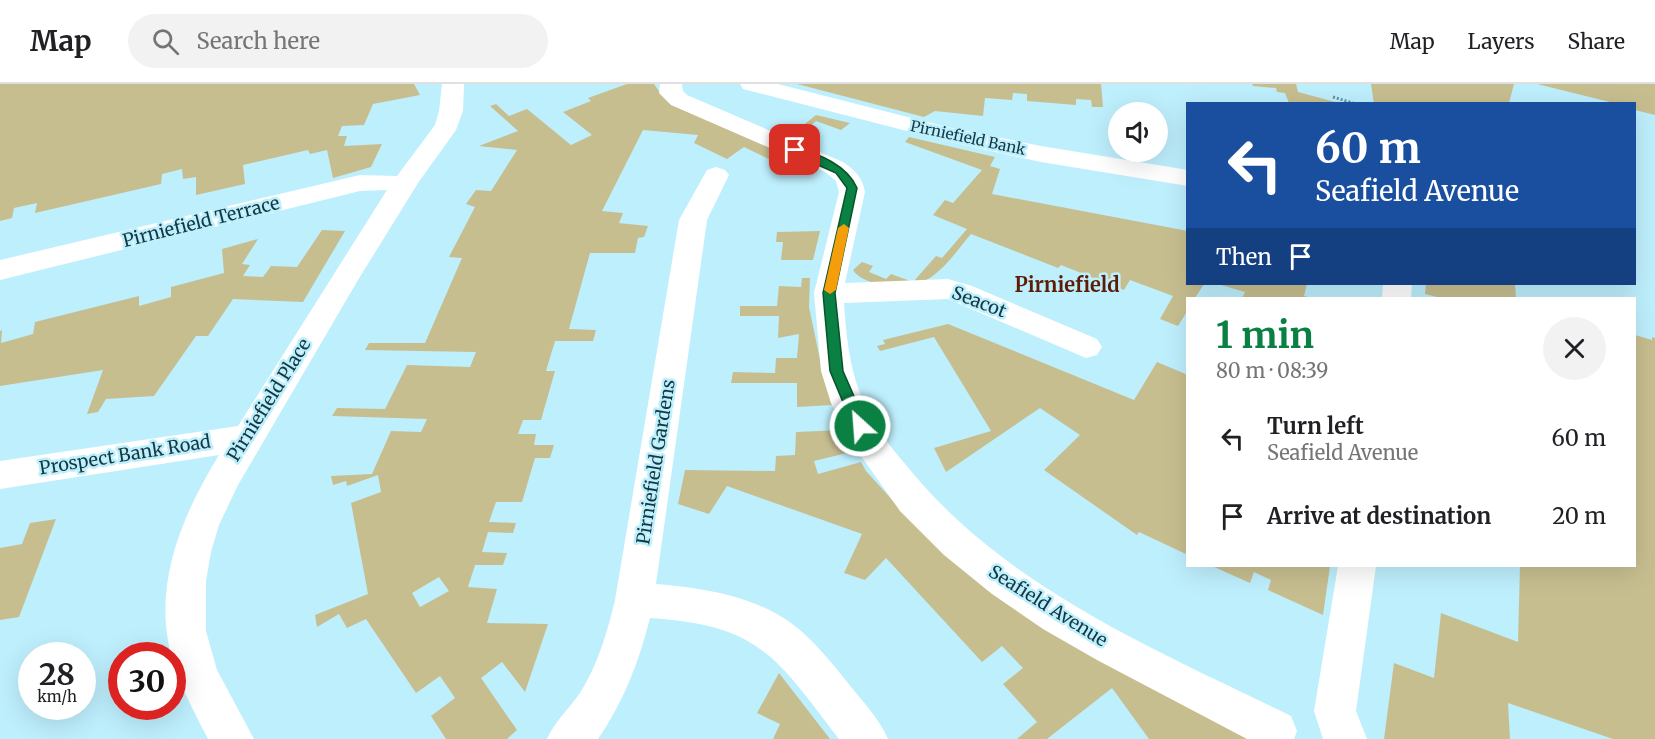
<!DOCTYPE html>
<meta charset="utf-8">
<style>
body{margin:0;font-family:Merriweather,serif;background:#f2f2f2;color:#202124;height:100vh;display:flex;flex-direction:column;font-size:22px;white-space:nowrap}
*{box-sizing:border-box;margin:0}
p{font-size:20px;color:#757577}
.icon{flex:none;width:33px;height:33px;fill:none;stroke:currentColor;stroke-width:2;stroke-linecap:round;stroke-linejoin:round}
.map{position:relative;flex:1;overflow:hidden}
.panel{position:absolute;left:1186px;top:213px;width:450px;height:270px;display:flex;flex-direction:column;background:#fff;border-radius:0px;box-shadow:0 6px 24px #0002}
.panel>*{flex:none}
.guide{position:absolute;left:1186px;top:18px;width:450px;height:183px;border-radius:0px;box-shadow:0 6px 24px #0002;background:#1a4fa0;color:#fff;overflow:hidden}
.controls{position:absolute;left:1108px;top:18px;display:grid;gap:12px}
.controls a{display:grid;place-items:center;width:60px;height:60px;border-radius:50%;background:#fff;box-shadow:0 6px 24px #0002;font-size:30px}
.speed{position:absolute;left:18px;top:558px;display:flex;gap:12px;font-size:30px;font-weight:700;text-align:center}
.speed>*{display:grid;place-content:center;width:78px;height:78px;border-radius:50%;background:#fff;box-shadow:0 6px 24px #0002;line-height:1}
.speed small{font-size:15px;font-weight:400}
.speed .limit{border:9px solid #d22;background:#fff;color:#111}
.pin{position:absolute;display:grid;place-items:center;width:51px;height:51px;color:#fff;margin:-26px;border-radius:12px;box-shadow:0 3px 9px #0006}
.me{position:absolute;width:66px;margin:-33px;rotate:334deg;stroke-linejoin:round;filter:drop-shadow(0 0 4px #0008)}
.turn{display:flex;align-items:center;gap:21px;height:126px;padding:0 30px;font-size:27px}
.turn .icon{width:78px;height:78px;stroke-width:2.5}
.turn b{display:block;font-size:42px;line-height:51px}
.then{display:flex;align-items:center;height:57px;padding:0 30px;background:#0003;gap:12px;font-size:22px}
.round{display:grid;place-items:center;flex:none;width:63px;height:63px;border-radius:32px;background:#f2f2f2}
.summary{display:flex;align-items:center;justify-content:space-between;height:102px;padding:0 30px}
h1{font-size:36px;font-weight:700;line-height:45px;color:#0b8043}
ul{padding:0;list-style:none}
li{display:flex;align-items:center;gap:18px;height:78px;padding:0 30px}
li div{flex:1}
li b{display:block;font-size:22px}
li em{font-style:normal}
header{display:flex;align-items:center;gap:36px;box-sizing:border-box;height:84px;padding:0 30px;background:#fff;border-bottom:2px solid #e0e0e0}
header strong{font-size:28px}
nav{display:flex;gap:33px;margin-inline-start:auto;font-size:21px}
.search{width:420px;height:54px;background:#f2f2f2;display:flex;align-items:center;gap:15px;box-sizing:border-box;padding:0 21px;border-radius:33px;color:#757577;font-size:22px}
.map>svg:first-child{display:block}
.green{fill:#c7be90;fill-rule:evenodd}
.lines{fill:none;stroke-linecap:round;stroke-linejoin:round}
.path{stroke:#66919c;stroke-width:3;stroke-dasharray:2 2;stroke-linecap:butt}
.street{fill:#fff;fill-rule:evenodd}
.route{fill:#0b8043;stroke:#07532c;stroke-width:1.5}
.slow{fill:#f59e0b}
.labels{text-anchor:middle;stroke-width:5;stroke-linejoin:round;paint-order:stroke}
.far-street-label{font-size:15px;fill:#133841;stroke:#beeffd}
.street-label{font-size:18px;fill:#133841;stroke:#beeffd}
.neighbourhood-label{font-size:20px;font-weight:bold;fill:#5d1c05;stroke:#beeffd}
</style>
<header>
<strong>Map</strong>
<div class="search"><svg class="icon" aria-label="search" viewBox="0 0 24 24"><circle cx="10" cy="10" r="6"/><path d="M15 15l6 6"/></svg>Search here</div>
<nav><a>Map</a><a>Layers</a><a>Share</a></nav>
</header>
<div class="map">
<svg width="1655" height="655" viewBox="0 0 1655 655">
<rect width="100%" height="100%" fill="#beeffd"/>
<!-- green -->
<path class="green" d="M0,0H414L420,11L373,20L364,41L342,42L338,52H347L344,62L382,60L371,83L333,94L327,66L310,70L308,66L243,81L245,100L196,111V93L183,95L182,85L162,90L161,100L35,129L37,119L14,124L12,134L0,137Z
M627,0H654L661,10L804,75L787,84L744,63L727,75L694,59L698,51L643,46L602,127L623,129L619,139L648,142L644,153L638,154L635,169H590L569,245L596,246L593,257H555L546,287H555L541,336H523L518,350H536L534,361H554L550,374H535L522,418H496L489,438L516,439L513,449L488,448L482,468L507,469L503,481H475L468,503L497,505L487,539L548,540L525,608L502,578L481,594L517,646L507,655H446L431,632L455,614L440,592L416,609L366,535L347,544L339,530L317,543L315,531L368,510L351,419L381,408L378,391L347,402L346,397L333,401L331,392L372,390L391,347L421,348L427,335L332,332L337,324L385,325L407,281L470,283L476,268L365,266L369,259H425L462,174L449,173L475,123L466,120L476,106L491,107L517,66L479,62L518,47L490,22L496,20L509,32L527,25L571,61L592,51L563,28L591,17L588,14ZM439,493L449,507L420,523L412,509Z
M797,0H1101L1103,23H1092L1091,16L1076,15V21L1027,17V10L1013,9L1012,16L985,14L983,32L935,27L924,33Z
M1252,0H1296L1298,8L1339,19H1289L1285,9L1277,8L1276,4L1253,2Z
M1371,0H1514L1509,19L1374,20Z
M1537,0H1655V31L1635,26V20L1614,19Z
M816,31L850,39L841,46L816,37L797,54L791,51Z
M909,53L995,73L990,82L1000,85L992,110L1188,147V200H1204L1195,214H1188V226L1178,242L1160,235L1173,212L1130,196L1124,206L1061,181L1058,184L971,150C958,165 945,185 928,195C911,205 864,204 853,186L862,178L873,182L869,188L886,195L891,190L913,198L936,172L942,174L967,145L933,131L945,116L953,119L982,86L905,58Z
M322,146L345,147L303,218L233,215L208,252H196L154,312L106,315L98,328L87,330L103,286L0,302V247L2,246L1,259L33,250L35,238L139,212V222L171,213V203L224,189L222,165L258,155L242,180L250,181L243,192L263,193L271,182L297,183Z
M820,147L813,176H781L783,158H776L777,148Z
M802,194H810L809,223L823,290L832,321L797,323V299H731L733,288L775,289L776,274H797L799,250L778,254L779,232H740V222H777L779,202L801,203Z
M1218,200H1307L1304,212L1312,214H1242L1245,208Z
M1426,200H1515L1516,214H1441L1425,210Z
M948,240L1134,316L1157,278L1188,291V471L1139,448L1137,451L1044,386L1080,351L1040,324L946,388L934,364L991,347L934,253L880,267L877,262L885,260L883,256Z
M1635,251L1652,256V253L1655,254V655H1613L1508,619L1510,655H1384L1394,579L1434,594L1441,529L1518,558L1520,482H1635Z
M843,346L855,367L814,377L818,390L861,378L866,387L914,440L1251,655H1149L1112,604L1047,655H1017L1037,638L1003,600L1023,584L1002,562L982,578L886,474L865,496L844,489L862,450L727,402L709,430L678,420L685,386L775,387L776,372L795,371L796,348Z
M56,435L19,533L0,536V464L22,460L30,439Z
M1212,482H1330L1323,531L1268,506L1271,496L1254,488L1250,499Z
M779,589L830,655H773L780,640L757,629Z"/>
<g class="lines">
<!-- path -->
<path class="path" d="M1333,13L1356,20"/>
<!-- street -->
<path class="street" d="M442,0H464L463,27L456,46L418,99L358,196L238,401L219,441L211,468L206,497V547L217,586L254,655H208C193,626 176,594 169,562C155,494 184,428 219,371L0,405V377L238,342L387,106L360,107L0,196V176L360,91L397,92L435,41L439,27Z
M660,0H682L683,7L687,11L843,78C854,85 863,94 865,108L845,199L948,195L972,202L1097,255L1102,263L1097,271L1086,274L948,215L844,219C846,249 849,281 860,309C870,336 887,359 906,381C1004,503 1154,565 1291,632L1297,647L1294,655H1247L1097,576L1043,545L992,510L944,471L900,427L851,358L831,319L821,287L814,209L839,108L836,97L825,88L671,21L659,9Z
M740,0H778L947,43L1041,62L1188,86V102L1041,78L946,57L743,5Z
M716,83L725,86L729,91L707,136L656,500C702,504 752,511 791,539C813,555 831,578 848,599C862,617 879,634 888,655H839C776,573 760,541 650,534C639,578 623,619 598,655H547C555,637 569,625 580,609C598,580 607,549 615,516L679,136L707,86Z
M1383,200H1412L1411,214H1382Z
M1338,482H1376L1356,627L1367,655H1323L1314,627Z"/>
</g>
<!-- route -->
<path class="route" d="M795,63C819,70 847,81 857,104L835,209L843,287L867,342L860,348L853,342L830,287L823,209L847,104L836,89L791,69V64Z"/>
<!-- slow -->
<path class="slow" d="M844,140L849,144L836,206L830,210L824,206L838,144Z"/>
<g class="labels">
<!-- far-street labels -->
<g class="far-street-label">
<text transform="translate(968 54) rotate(12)" y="5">Pirniefield Bank</text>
</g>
<!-- street labels -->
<g class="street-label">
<text transform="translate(201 138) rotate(-14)" y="6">Pirniefield Terrace</text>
<text transform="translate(979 218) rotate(21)" y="6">Seacot</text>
<text transform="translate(269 316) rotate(-58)" y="6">Pirniefield Place</text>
<text transform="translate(125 371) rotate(-9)" y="6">Prospect Bank Road</text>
<text transform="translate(656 378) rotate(-81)" y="6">Pirniefield Gardens</text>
<text transform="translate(1048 522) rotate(32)" y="6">Seafield Avenue</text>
</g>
<!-- neighbourhood labels -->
<g class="neighbourhood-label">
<text x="1067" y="208">Pirniefield</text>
</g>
</g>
</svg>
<div class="controls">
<a><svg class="icon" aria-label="sound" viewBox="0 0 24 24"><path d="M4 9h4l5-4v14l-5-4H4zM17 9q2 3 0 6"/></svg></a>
</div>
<div class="speed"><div>28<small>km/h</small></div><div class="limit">30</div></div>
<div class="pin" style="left:795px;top:66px;background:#d93025"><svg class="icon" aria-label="arrive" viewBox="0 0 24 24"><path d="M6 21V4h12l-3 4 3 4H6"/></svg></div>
<svg class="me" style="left:860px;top:342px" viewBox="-20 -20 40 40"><circle r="17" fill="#0b8043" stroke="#fff" stroke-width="3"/><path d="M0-11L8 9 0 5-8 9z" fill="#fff"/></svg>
<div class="guide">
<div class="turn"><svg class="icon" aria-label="left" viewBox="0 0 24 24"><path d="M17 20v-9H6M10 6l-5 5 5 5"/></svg><div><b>60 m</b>Seafield Avenue</div></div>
<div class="then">Then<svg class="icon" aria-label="arrive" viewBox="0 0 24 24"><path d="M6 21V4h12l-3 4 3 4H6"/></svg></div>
</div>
<section class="panel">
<div class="summary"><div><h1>1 min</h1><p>80 m · 08:39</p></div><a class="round"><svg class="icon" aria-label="close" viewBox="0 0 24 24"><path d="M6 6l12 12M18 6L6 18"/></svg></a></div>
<ul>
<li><svg class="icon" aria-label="left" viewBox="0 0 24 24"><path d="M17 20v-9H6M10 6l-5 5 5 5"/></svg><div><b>Turn left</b><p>Seafield Avenue</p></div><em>60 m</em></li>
<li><svg class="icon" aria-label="arrive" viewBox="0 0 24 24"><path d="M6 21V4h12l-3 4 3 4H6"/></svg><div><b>Arrive at destination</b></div><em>20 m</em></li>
</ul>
</section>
</div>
